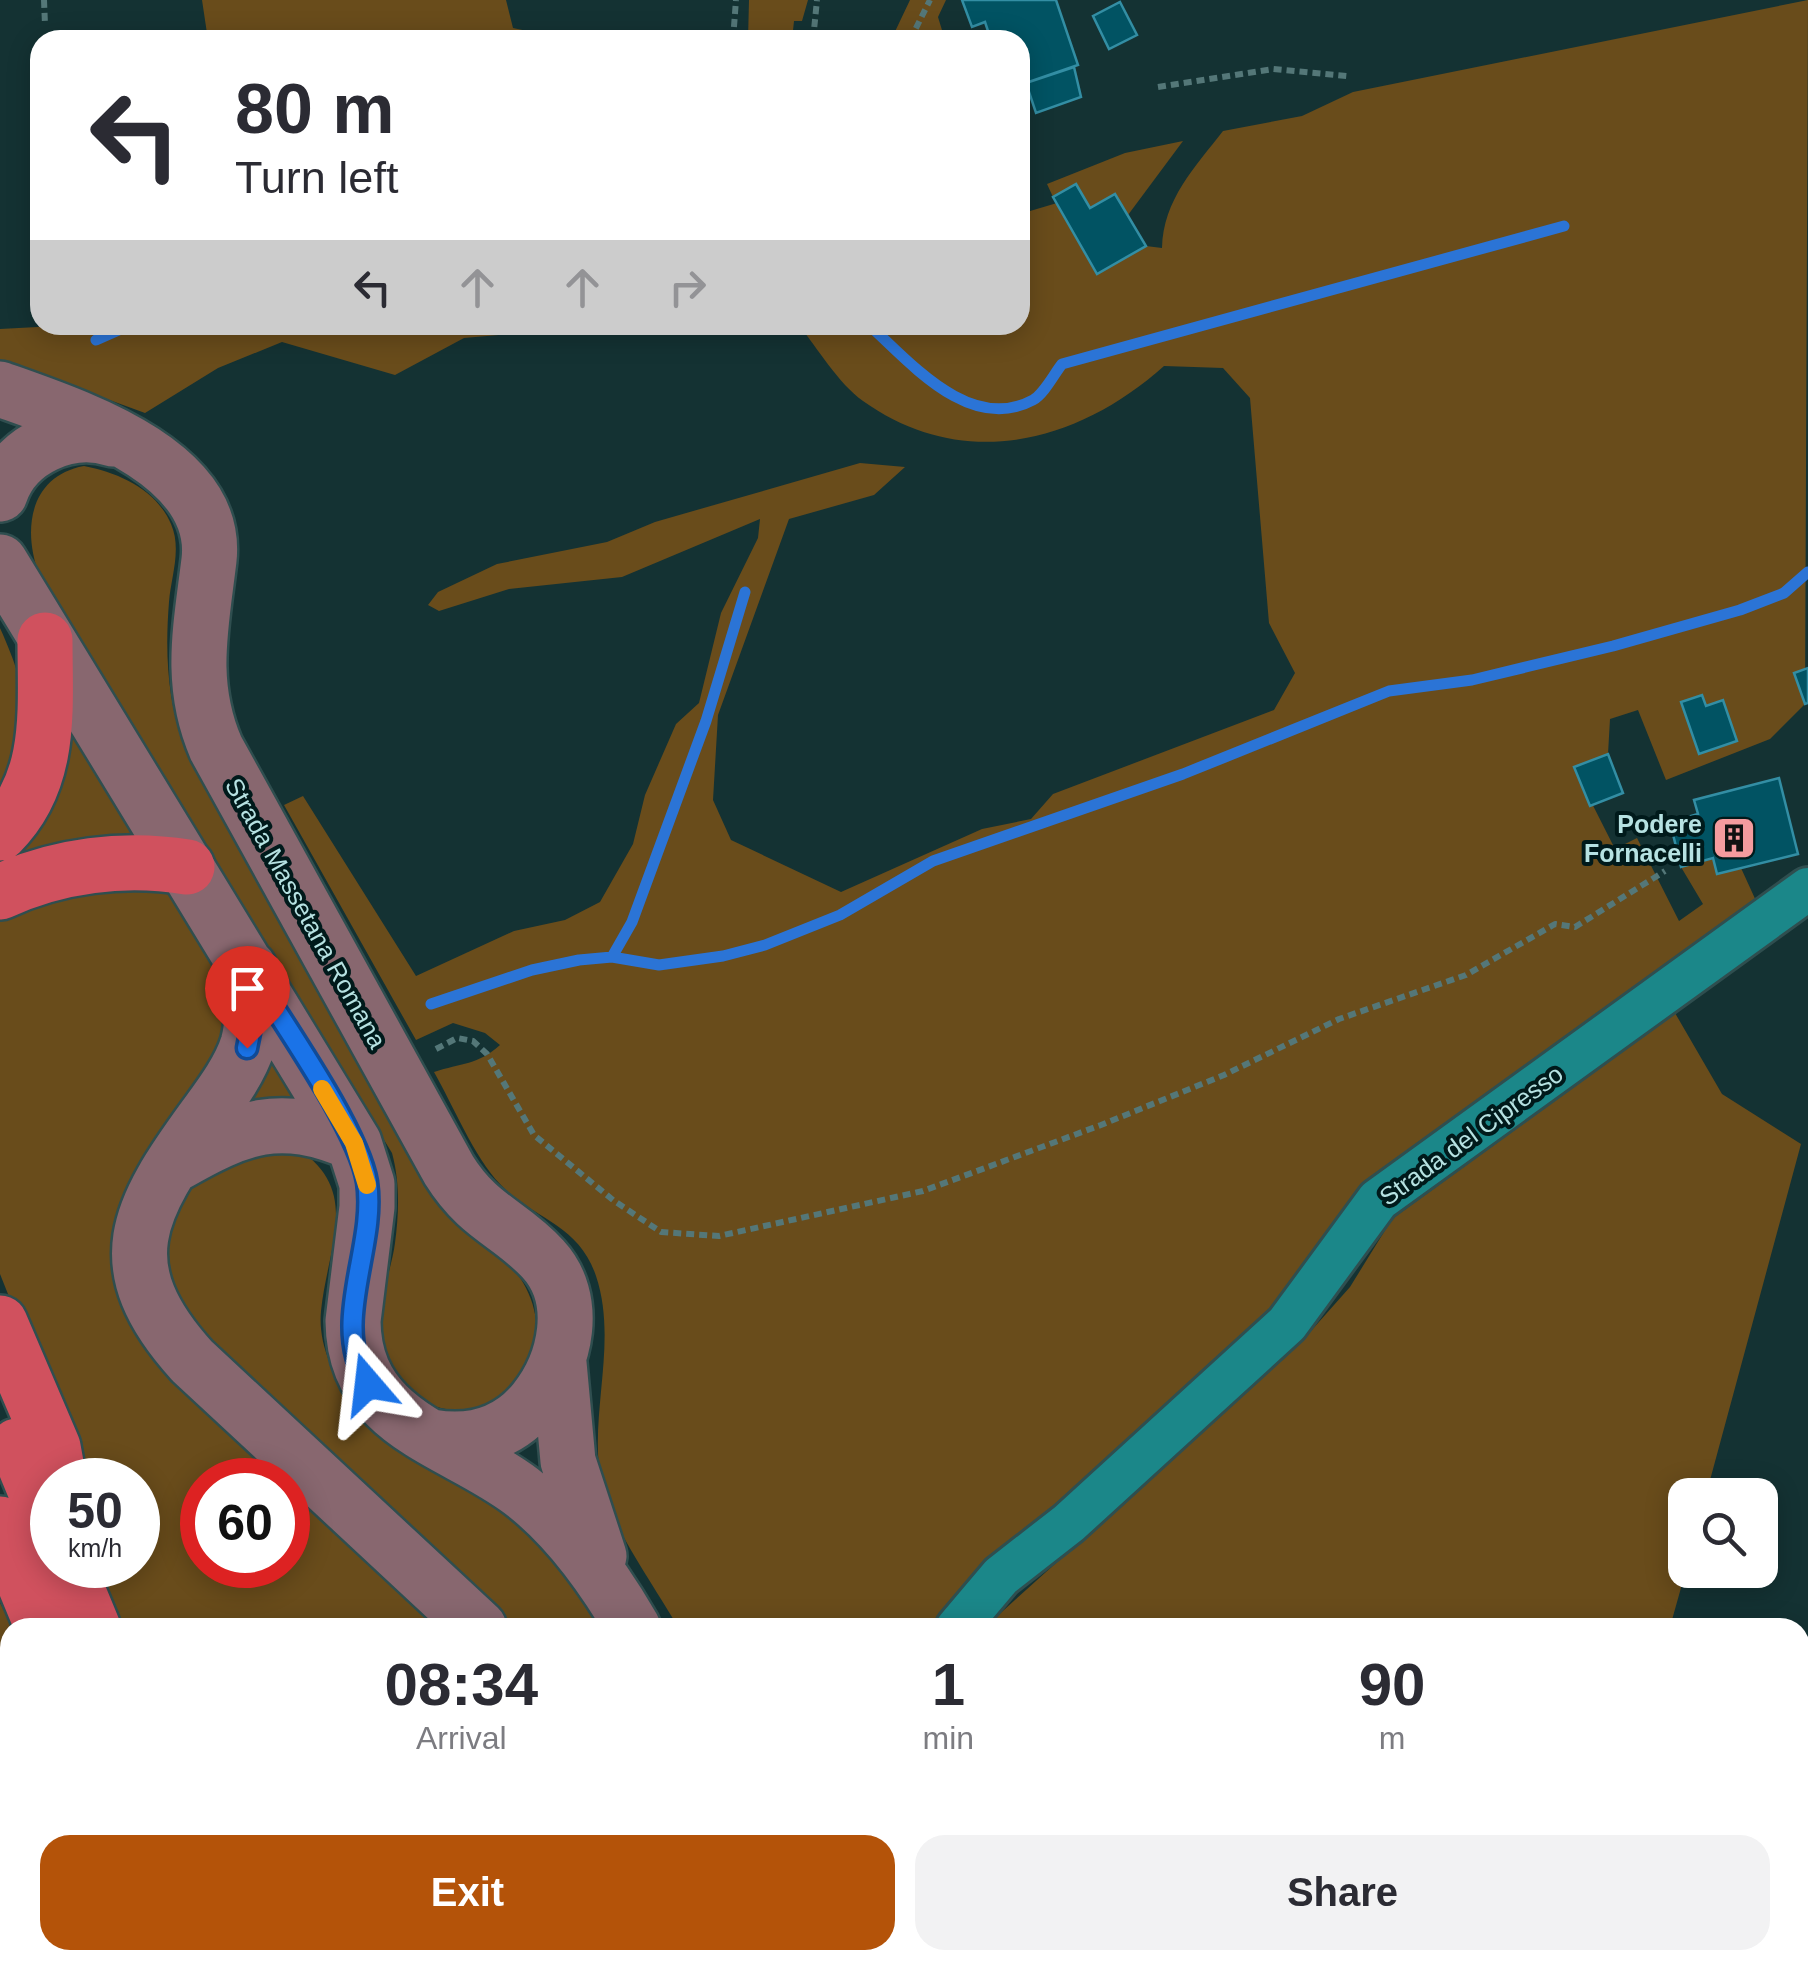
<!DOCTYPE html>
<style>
body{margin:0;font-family:Arial,sans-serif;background:#f2f2f3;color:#2b2b33;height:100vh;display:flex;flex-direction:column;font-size:38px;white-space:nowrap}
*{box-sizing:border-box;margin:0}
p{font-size:32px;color:#7c7c81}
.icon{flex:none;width:55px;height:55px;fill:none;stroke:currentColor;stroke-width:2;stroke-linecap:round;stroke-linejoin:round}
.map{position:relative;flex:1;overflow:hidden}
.drawer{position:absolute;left:0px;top:1618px;width:1810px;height:352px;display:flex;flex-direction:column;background:#fff;border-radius:30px 30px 0 0;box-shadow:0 5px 25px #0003}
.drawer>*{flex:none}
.top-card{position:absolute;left:30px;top:30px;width:1000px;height:305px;border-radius:30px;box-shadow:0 5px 25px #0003;background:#fff;color:#2b2b33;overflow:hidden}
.controls{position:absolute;left:1668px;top:1478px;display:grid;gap:20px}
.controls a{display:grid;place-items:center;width:110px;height:110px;border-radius:20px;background:#fff;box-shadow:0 5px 25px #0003;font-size:50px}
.speed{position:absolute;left:30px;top:1458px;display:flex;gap:20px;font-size:50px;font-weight:700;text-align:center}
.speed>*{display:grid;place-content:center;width:130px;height:130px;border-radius:50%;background:#fff;box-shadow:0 5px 25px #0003;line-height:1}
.speed small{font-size:25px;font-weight:400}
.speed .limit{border:15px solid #d22;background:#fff;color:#111}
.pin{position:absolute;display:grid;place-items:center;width:85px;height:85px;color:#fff;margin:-102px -42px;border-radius:50% 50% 50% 0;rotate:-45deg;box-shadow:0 0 10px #0007}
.pin .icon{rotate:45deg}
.me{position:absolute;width:110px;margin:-55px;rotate:343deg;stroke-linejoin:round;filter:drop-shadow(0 0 8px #0008)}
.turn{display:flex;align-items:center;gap:35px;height:210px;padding:0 40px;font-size:45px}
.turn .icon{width:130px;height:130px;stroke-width:2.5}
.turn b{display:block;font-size:70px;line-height:85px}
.lanes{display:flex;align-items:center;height:95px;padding:0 40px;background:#0003;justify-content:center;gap:50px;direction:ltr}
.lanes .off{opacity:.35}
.eta{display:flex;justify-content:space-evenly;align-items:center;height:170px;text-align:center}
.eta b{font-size:60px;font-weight:800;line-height:70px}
.action{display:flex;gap:20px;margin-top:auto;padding:20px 40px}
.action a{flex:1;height:115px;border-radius:30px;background:#b45309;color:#fff;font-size:40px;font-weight:800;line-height:115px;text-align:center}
.action a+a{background:#f2f2f3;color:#2b2b33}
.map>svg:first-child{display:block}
.green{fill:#694c1b}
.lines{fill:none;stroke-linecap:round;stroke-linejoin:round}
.stream{stroke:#2b74d6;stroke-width:11}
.building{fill:#015363;stroke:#338ea4;stroke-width:2.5}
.minor-casing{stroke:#2f4e4f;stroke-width:48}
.major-casing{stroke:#2f4e4f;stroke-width:60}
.highway-casing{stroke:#2f4e4f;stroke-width:60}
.path{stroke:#547778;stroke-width:6;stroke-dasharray:8 5;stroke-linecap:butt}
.minor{stroke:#1b8789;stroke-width:42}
.major{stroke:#88676f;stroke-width:55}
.highway{stroke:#d0515e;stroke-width:55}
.route-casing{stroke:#114b97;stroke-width:25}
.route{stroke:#1a73e8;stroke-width:18}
.slow{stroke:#f59e0b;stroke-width:18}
.labels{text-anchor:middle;stroke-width:8;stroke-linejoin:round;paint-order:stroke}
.poi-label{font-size:25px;font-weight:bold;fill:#b6e2e2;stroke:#001a1b;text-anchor:end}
.street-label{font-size:25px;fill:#b6e2e2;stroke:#001a1b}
</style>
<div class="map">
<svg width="1808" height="1968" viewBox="0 0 1808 1968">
<rect width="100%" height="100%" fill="#143233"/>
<!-- green -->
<path class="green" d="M202,0H506L513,28L570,40H208Z
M749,0H808L802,21H794L792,40H748Z
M910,0H946L938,17L945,40H891Z
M1808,0L1805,704L1770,739L1666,780L1638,710L1610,719L1608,754L1574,768L1615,849L1637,838L1679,921L1703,904L1681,867L1713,859L1717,874L1741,868L1757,903L1308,1279L953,1601L935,1627H678C658,1592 610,1524 602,1487C587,1417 619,1345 596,1276C579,1224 533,1219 500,1184C474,1157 453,1105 434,1072C461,1063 478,1065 500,1045L485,1033L453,1023L416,1040L284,805L303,796L416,976L514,931L565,920L600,902L633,844L645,795L676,724L699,703L721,613L758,538L760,519L622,577L509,589L439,611L428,605L438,592L497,564L607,542L655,522L860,463L905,467L874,495L789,519L718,715L713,800L731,840L841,892L982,829L1031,819L1053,794L1274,710L1295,673L1269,623L1250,398L1223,368L1164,366C1077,444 962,472 863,401C838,383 818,349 799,325H1020V214L1057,203L1098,274L1146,246L1162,248C1163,200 1195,167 1223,131L1302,116L1353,92Z
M1183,141L1128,215L1115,194L1090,208L1076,184L1053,197L1047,184L1125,153Z
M75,325H618L464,338L395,375L282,342L218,368L145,413L0,360V329Z
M84,466C119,473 156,489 171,524C182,549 171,577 169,602C165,652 167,701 185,748L441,1202C449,1211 457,1222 466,1231C486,1251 513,1261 526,1288C575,1385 440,1469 384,1356C368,1326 391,1275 395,1243C399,1213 400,1182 392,1153L39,574C22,529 30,476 84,466Z
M0,628C36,708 24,719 0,799Z
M70,723L146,842L0,875V853Z
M79,879L174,893L222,974L229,1000L226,1050L116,1251L120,1301L152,1355L277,1480H202V1565H288V1489L443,1627H116L99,1565H138V1480H82L0,1274V906Z
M1675,1013L1722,1094L1801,1144L1706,1495H1685L1686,1570L1670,1627L984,1628L1302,1341L1350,1287L1392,1219Z
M273,1047L308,1107L248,1106L240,1101Z
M291,1144C364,1188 328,1243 321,1311C318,1343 332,1372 349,1398L543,1537L603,1627H512L216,1350L168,1288L163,1249L170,1217L196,1171Z
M0,1603L13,1627L10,1919L0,1910Z
M1800,1749H1808V1968H1661L1657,1960H1800Z
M59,1960H152L155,1968H67Z
M254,1960H470L463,1968H258Z
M529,1960H627L625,1968H523Z
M658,1960H756L741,1968H657Z"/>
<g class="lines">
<!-- stream -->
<path class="stream" d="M869,325C910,362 970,434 1033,400C1044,394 1054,374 1062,364L1564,226
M96,340L130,325
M612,957L632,922L706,721L745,592
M431,1004L532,970L579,960L612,957L659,965L723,956L765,945L840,915L933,861L1183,774L1389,691L1472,680L1613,646L1740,610L1784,593L1808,572
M0,1795L10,1798
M336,1960L341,1968"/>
</g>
<!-- building -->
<path class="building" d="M962,0H1056L1078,65L1020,85V40H991L985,22L972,27Z
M1120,2L1137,35L1109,49L1093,16Z
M1074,67L1081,97L1036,113L1026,83Z
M1076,184L1090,208L1115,194L1146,246L1097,274L1053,197Z
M1808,668V703L1805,704L1794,673Z
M1702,695L1706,706L1723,700L1737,741L1699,754L1681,702Z
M1608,754L1623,793L1590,806L1574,767Z
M1779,778L1798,854L1717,874L1713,858L1681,867L1670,822L1698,814L1694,800Z
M918,1960H948L953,1968H918L915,1963Z"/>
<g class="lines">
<!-- minor casing -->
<g class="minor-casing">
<path id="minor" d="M957,1628L1001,1576L1069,1523L1287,1324L1378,1200L1808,889
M0,1931L10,1939
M37,1960L47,1968
M1489,1960L1493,1968"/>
</g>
<!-- major casing -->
<g class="major-casing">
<path id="major" d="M0,389C72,415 220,461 209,560C201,627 188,683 216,748L449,1170C479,1218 510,1223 543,1259C580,1299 566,1362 535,1401C509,1433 473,1444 432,1437
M0,494C15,449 69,425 113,439
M0,562L354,1143L367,1184V1207L353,1321C354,1425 452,1439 521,1491C567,1526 604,1578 633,1628
M249,968C251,993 255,1019 248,1044C240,1070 221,1095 205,1117C138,1209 105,1265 192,1361L479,1628
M174,1165C242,1126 279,1111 354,1143
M559,1363L568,1461L599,1556
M841,1960L846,1968
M495,1968L501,1960"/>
</g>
<!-- highway casing -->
<g class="highway-casing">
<path id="highway" d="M0,833C53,780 45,710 45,640
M0,892C58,865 124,857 187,867
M0,1323L53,1447L59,1480
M17,1446L52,1531
M0,1524L43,1628
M67,1565L93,1628
M180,1960L183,1968
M230,1960L234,1968"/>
</g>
<!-- path -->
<path class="path" d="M44,0L45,25
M733,40L736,0
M813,40L817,0
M910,40L930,0
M1158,87L1273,69L1347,76
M436,1049L457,1038L473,1041L487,1054L534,1135L613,1200L661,1232L719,1236L923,1191L1101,1125L1224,1075L1339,1019L1466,975L1555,924L1575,927L1665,871"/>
<!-- minor -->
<use href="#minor" class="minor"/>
<!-- major -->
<use href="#major" class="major"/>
<!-- highway -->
<use href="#highway" class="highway"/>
</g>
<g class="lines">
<!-- route casing -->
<g class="route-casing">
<path id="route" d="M247,1048L253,1018L249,968C280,1019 358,1128 367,1182C377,1248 329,1323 368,1384"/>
</g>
<!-- route -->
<use href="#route" class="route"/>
<!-- slow -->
<path class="slow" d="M322,1089L354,1143L367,1185"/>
</g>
<!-- icons -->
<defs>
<g id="building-square" transform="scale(2.25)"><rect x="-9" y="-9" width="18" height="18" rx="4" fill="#f59b9e" stroke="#001a1b"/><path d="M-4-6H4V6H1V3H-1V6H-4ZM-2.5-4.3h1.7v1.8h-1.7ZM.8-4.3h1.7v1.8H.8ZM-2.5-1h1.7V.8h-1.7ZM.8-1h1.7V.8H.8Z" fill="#111"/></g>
</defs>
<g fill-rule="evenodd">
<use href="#building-square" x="1734" y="838"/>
</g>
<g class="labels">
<!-- poi labels -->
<g class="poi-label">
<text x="1702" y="833">Podere<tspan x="1702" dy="29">Fornacelli</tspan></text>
</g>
<!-- street labels -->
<g class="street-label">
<text transform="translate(306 913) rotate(61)" y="9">Strada Massetana Romana</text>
<text transform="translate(1471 1135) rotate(-36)" y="9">Strada del Cipresso</text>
</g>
</g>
</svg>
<div class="controls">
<a><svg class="icon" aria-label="search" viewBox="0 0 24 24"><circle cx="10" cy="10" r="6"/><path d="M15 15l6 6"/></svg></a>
</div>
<div class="speed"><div>50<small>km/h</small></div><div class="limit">60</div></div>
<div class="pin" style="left:247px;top:1048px;background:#d93025"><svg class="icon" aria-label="arrive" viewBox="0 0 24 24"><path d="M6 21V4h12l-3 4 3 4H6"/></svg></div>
<svg class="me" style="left:368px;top:1384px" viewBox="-20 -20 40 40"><path d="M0-17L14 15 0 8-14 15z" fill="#1a73e8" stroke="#fff" stroke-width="4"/></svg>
<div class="top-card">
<div class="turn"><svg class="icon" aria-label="left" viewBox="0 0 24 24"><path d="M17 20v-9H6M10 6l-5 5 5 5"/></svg><div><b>80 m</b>Turn left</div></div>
<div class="lanes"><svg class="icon" aria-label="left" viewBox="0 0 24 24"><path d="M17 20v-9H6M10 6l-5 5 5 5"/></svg><svg class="icon off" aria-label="ahead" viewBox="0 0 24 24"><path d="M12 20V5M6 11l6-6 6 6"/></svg><svg class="icon off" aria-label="ahead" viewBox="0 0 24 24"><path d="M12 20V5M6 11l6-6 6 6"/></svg><svg class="icon off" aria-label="right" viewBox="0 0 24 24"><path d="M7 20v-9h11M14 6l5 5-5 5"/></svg></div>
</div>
<section class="drawer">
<div class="eta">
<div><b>08:34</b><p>Arrival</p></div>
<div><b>1</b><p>min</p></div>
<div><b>90</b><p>m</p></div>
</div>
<div class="action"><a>Exit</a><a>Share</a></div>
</section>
</div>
